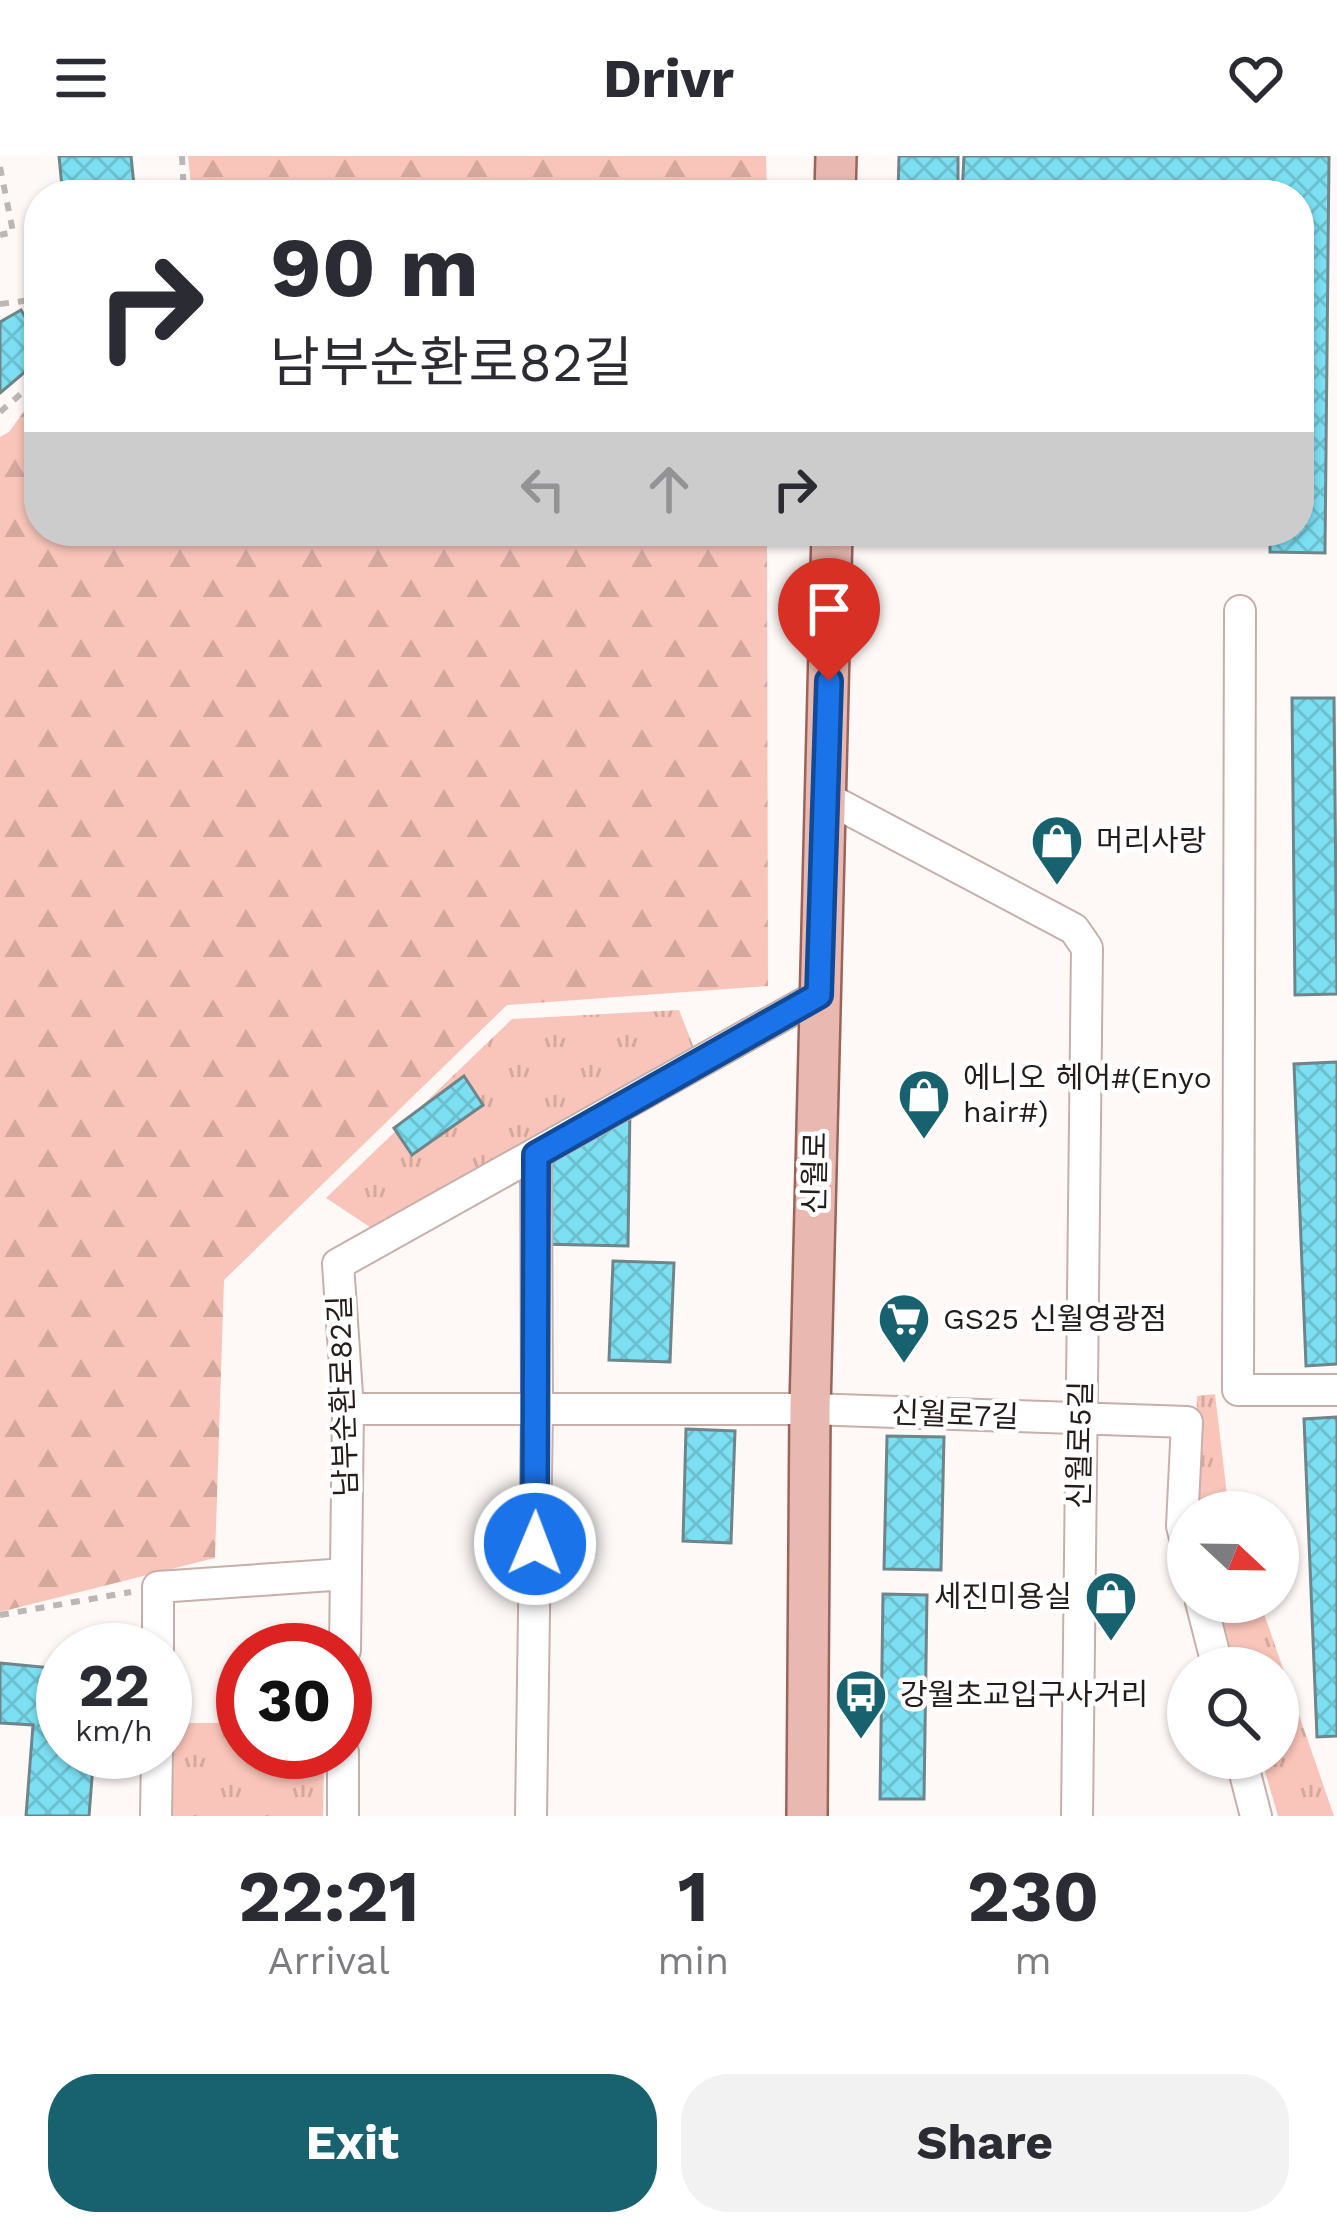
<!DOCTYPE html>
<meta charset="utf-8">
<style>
body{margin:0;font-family:"Work Sans","Noto Sans KR",sans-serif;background:#f2f2f3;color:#2b2b33;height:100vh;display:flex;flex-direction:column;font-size:45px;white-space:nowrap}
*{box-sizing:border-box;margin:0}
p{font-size:39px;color:#7c7c81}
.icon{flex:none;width:66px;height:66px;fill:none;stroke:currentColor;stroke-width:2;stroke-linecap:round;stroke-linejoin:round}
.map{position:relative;height:1660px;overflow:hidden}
.sheet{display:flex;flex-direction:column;background:#fff;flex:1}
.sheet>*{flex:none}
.hud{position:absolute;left:24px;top:24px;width:1290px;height:366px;border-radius:48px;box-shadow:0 3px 9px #0004;background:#fff;color:#2b2b33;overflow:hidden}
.needle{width:78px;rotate:112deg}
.fabs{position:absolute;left:1167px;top:1335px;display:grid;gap:24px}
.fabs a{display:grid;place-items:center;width:132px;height:132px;border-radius:50%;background:#fff;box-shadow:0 3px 9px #0004;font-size:60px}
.speed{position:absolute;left:36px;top:1467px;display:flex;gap:24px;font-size:60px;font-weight:700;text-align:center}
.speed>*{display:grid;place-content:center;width:156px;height:156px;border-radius:50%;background:#fff;box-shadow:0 3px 9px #0004;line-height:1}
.speed small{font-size:30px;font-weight:400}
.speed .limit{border:18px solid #d22;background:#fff;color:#111}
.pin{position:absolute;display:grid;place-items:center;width:102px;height:102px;color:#fff;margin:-123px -51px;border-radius:50% 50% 50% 0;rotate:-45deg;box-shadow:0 0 12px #0007}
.pin .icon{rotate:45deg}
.me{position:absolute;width:132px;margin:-66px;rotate:1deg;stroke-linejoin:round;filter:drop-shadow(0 0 9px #0008)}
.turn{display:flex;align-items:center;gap:42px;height:252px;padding:0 48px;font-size:54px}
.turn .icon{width:156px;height:156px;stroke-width:2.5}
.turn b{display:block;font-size:84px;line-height:102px}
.lanes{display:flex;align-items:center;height:114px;padding:0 48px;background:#0003;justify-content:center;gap:60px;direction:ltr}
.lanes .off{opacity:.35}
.eta{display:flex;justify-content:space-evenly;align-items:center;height:204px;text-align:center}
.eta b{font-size:72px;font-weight:700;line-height:84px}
.action{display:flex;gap:24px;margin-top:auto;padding:24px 48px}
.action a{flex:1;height:138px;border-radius:48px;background:#18626f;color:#fff;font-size:48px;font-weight:700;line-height:138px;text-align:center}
.action a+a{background:#f2f2f3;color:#2b2b33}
header{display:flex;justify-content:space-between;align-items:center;height:156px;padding:0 48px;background:#fff;font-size:54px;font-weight:700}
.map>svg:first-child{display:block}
.forest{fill:url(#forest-firs)}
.park{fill:url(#park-tufts)}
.building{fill:url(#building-cross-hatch);stroke:#6e858a;stroke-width:3}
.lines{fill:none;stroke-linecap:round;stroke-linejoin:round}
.minor-casing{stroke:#c7afab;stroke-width:34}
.major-casing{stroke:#9a645a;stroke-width:44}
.path{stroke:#bcb6b4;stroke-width:6;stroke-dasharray:9 9;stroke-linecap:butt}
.minor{stroke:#fff;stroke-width:30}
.major{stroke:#e9b9b1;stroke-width:39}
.route-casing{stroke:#114b97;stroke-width:30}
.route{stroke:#1a73e8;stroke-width:21}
.labels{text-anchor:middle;stroke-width:9;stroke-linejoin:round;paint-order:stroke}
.poi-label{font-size:30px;fill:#241c1a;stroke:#fff;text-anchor:start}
.street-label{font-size:30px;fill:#241c1a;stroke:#fff}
</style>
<header><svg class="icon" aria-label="menu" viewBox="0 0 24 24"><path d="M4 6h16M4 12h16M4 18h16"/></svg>Drivr<svg class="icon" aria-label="heart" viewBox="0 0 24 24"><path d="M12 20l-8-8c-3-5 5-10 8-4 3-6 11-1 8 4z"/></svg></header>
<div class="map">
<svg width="1337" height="1660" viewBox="0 0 1337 1660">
<defs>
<pattern id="forest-firs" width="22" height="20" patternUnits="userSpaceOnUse" patternTransform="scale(3)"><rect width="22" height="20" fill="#f9c4b9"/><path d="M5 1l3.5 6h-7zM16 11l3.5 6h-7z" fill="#d5a89e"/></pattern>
<pattern id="park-tufts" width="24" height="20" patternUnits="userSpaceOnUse" patternTransform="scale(3)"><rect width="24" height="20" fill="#f9c4b9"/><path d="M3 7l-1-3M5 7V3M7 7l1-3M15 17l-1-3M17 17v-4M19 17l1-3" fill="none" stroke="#d5a89e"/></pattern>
<pattern id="building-cross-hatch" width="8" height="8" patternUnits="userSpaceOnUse" patternTransform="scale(3)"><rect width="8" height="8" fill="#7cdff2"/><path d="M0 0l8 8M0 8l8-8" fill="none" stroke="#6bbfcf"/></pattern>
</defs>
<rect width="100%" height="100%" fill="#fef9f7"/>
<!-- forest -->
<path class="forest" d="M188,0H766L767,39H192Z
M39,234V375H767L768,830L507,849L224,1124L215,1402L0,1456V281L9,276Z"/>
<!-- park -->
<path class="park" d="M679,854L696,897L373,1073L326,1042L512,863Z
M1215,1238L1229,1356H1193L1197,1240Z
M1218,1446H1260L1334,1660H1278L1261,1602H1278V1512H1236Z
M171,1567H243V1596H324L323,1660H170Z"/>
<!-- building -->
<path class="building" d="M59,0H131L135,39H58L62,31Z
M899,0H958V39H898Z
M964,0H1329L1325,397L1270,396V375H1299V39H962Z
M21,154L39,184V204L0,237V166Z
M1292,542H1334L1337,838L1295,839Z
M1337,906V1208L1306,1210L1294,908Z
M464,920L483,949L412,999L394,972Z
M630,949L628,1090L538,1088L537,1000Z
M613,1105L674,1107L670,1206L609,1204Z
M1337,1261V1580L1317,1581L1304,1263Z
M686,1273L735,1275L731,1387L683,1385Z
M887,1280L944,1281L941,1414L884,1413Z
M883,1438L927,1439L924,1643H880Z
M0,1507L63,1513V1596H94L89,1660H26L33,1569L0,1567Z"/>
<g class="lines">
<!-- minor casing -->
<g class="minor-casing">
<path id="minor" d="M1240,455L1238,1234H1337
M825,641L1074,773L1087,792L1077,1660
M348,1253H810L1187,1266L1182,1370L1188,1394
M1201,1446L1218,1512
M158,1494V1431L346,1418
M345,1494L348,1253L338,1108L819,839
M1241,1602L1256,1660
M156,1660L157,1596
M343,1660V1596
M531,1660L537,1253L536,999"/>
</g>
<!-- major casing -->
<g class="major-casing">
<path id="major" d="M835,39L836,0
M807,1660L810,1253L832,375"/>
</g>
<!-- path -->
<path class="path" d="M182,0L184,39
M0,11L13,76L0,79
M0,148L39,143
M0,256L39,222
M0,1459L131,1436"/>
<!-- minor -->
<use href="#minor" class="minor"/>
<!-- major -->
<use href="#major" class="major"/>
</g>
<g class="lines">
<!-- route casing -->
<g class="route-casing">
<path id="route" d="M535,1388L536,999L819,839L829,525"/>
</g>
<!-- route -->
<use href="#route" class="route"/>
</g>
<!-- icons -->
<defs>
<g id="shop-pin" transform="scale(2.7)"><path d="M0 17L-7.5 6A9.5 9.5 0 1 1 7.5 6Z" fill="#18626f" stroke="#fff"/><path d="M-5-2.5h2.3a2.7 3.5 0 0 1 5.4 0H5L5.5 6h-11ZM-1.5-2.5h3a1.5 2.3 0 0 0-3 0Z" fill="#fff"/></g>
<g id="supermarket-pin" transform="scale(2.7)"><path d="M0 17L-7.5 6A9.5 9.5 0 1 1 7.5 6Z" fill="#18626f" stroke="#fff"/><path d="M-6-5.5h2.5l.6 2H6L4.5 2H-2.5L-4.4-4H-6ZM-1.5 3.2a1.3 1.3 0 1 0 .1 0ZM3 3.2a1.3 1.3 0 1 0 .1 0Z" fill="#fff"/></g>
<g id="bus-pin" transform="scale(2.7)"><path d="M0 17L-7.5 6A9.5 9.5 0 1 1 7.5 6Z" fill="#18626f" stroke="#fff"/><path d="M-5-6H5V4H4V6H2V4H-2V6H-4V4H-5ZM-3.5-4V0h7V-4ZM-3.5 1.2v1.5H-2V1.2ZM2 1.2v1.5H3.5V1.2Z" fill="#fff"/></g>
</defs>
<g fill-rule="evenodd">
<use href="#shop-pin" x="1057" y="685"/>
<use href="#shop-pin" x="924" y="939"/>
<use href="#supermarket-pin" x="904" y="1163"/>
<use href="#shop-pin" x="1111" y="1441"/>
<use href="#bus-pin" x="861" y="1539"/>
</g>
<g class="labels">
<!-- poi labels -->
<g class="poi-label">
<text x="1096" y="695">머리사랑</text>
<text x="963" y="932">에니오 헤어#(Enyo<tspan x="963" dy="34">hair#)</tspan></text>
<text x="943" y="1173">GS25 신월영광점</text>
<text x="1072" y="1451" text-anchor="end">세진미용실</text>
<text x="900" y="1549">강월초교입구사거리</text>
</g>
<!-- street labels -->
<g class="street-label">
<text transform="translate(815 1017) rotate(-89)" y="10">신월로</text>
<text transform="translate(343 1240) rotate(-92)" y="10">남부순환로82길</text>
<text transform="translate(955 1259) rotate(2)" y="10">신월로7길</text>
<text transform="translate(1080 1289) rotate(-89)" y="10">신월로5길</text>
</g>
</g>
</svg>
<div class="fabs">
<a><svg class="needle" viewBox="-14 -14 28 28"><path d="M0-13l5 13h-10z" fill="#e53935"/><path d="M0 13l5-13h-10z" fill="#7c7c81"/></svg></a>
<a><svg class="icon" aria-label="search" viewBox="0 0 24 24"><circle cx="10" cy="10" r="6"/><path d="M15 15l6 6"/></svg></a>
</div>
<div class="speed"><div>22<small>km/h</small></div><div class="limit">30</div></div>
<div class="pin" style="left:829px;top:525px;background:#d93025"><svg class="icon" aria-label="arrive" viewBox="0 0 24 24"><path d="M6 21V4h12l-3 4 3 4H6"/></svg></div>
<svg class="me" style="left:535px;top:1388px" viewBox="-20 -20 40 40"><circle r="17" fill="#1a73e8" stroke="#fff" stroke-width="3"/><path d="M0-11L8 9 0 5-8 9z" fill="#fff"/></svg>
<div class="hud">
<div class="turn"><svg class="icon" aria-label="right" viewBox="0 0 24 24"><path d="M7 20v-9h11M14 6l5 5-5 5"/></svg><div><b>90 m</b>남부순환로82길</div></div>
<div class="lanes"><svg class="icon off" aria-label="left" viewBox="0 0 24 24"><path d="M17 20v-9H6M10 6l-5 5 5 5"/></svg><svg class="icon off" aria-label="ahead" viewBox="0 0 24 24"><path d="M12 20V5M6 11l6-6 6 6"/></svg><svg class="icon" aria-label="right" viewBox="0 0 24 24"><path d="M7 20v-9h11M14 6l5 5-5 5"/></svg></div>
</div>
</div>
<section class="sheet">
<div class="eta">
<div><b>22:21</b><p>Arrival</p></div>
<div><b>1</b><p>min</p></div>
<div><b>230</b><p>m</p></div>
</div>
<div class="action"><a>Exit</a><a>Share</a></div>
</section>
